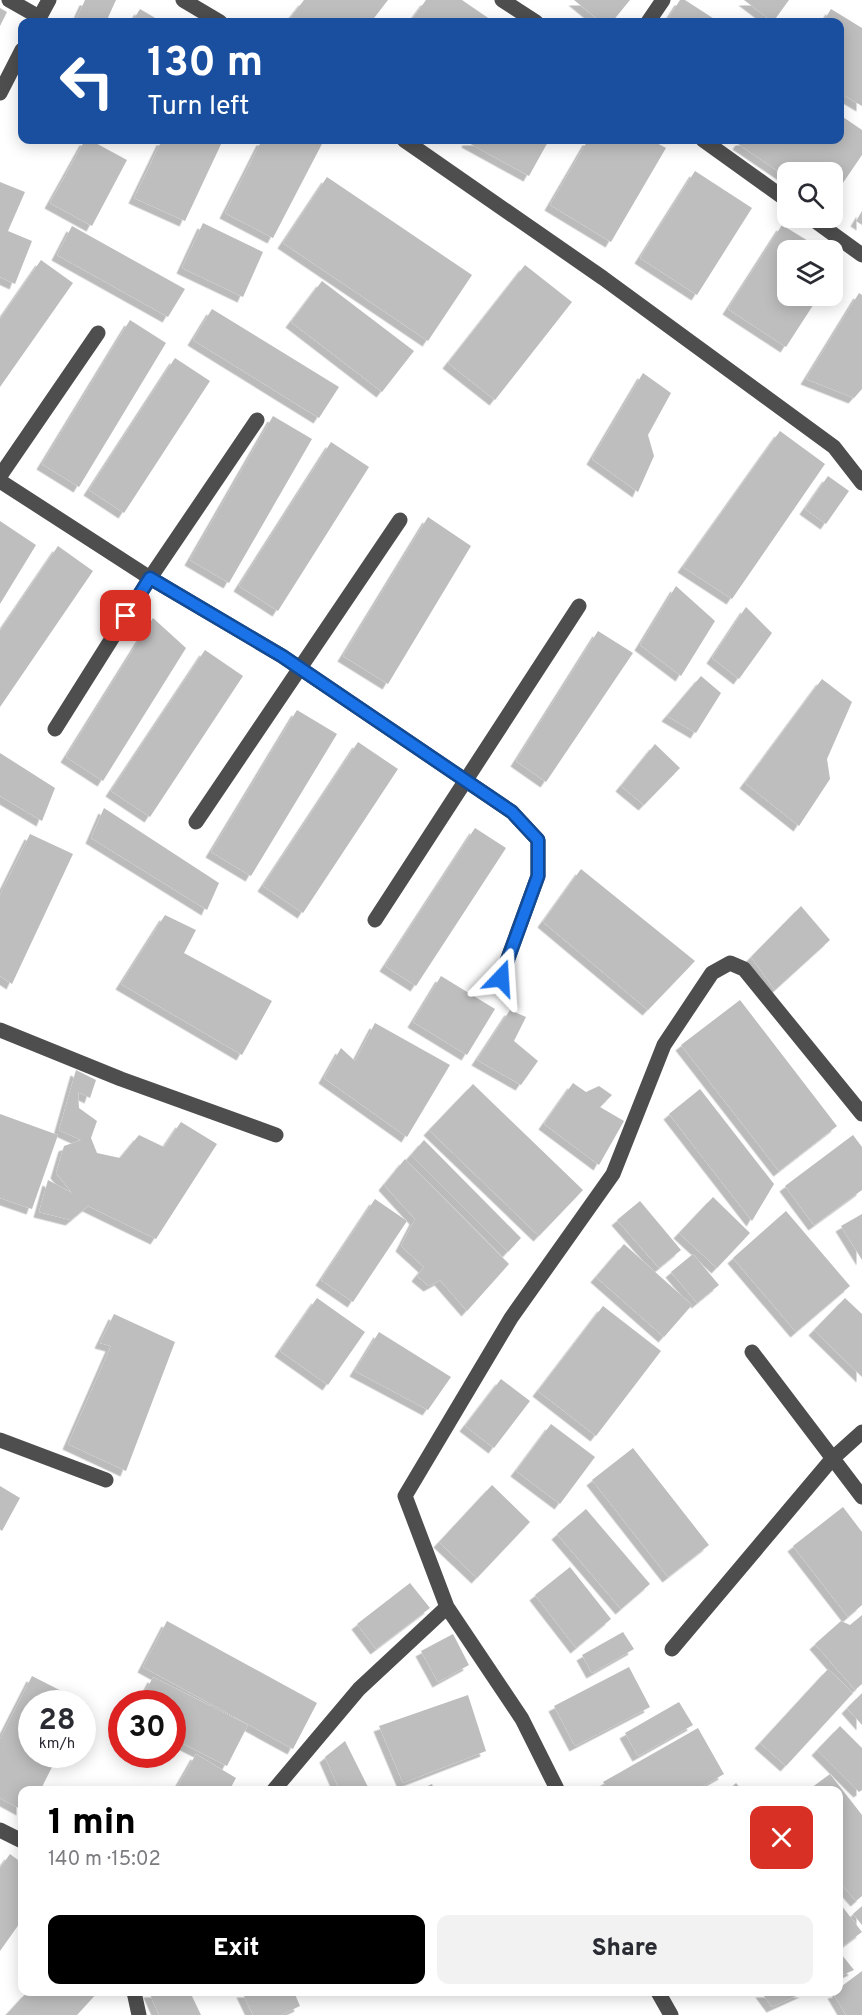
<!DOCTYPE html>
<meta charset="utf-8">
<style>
body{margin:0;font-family:Overpass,sans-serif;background:#f2f2f3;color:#2b2b33;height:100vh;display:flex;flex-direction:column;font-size:22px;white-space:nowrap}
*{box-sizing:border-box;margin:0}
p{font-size:20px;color:#7c7c81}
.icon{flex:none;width:33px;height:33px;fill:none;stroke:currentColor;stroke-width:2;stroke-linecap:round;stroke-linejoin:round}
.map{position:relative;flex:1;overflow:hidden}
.panel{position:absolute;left:18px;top:1786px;width:825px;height:210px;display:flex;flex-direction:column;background:#fff;border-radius:12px;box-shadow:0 3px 15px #0003}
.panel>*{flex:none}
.top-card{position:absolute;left:18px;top:18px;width:826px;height:126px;border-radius:12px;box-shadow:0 3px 15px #0003;background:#1a4fa0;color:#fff;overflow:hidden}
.buttons{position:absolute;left:777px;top:162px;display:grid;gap:12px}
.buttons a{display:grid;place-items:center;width:66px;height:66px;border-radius:12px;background:#fff;box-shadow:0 3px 15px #0003;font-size:30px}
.speed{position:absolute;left:18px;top:1690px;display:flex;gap:12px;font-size:30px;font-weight:700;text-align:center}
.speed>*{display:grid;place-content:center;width:78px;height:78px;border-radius:50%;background:#fff;box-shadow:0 3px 15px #0003;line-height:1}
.speed small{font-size:15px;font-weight:400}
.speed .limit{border:9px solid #d22;background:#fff;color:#111}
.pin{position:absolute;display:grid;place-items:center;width:51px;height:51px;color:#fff;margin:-26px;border-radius:12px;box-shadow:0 3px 9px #0006}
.me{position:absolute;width:66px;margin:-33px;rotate:20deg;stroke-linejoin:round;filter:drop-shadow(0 0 4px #0008)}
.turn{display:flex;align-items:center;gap:21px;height:126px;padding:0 30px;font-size:27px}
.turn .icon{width:78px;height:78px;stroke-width:2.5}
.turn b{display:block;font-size:42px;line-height:51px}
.round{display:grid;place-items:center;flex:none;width:63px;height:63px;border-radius:12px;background:#f2f2f3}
.overview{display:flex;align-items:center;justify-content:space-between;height:102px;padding:0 30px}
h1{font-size:36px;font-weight:800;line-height:45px;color:#000}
.cta{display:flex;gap:12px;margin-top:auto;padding:12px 30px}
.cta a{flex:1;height:69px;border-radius:12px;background:#000;color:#fff;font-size:24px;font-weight:800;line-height:69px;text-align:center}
.cta a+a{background:#f2f2f3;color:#2b2b33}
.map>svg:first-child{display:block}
.building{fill:#bebebe;filter:url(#shadow)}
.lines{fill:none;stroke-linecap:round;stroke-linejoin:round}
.minor{stroke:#4e4e4e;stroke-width:15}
.route-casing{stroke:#114b97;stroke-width:15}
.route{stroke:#1a73e8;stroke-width:10}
</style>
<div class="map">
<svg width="862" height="2015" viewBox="0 0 862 2015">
<defs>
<filter id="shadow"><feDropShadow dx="-5.5" dy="5.5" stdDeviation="0" flood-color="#0004"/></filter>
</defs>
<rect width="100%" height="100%" fill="#fff"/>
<!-- building -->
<path class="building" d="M85,0H116L106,22H75Z
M304,0H388L371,22H299L291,17Z
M426,0H462L494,22H410Z
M574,0H630L612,22H601Z
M680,0H685L719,22H666Z
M744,0H789L773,22Z
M0,8L7,12L0,26Z
M140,9L162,22H132Z
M831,9L862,28V106L840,93V22H823Z
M840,115L862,130V155L832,199V172H788V178L738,144L741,140H840Z
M85,140H90L127,160L92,226L50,203Z
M162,140H223L185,221L134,198Z
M262,140H324L273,238L225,213Z
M468,140H549L529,176L467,142Z
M588,140H651L666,148L611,242L550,205Z
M695,171L752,208L697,295L640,258Z
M327,177L472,275L428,341L283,243Z
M0,182L25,192L8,231L32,241L15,284L0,277Z
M862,211V225L856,221Z
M203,223L263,252L243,297L182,268Z
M782,225L823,250H788V296H819L786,347L728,309Z
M72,226L185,289L168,317L57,255Z
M832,257L840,262L832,274Z
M41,260L73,283L0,387V319Z
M525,265L572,302L495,400L448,363Z
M322,281L414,351L382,392L291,322Z
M859,293L862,295V389L854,398L806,379Z
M212,309L339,387L319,418L193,340Z
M130,320L166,343L79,487L42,464Z
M175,358L210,381L124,513L89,490Z
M643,373L671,393L648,435L654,456L638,492L592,459Z
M273,416L312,439L229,583L190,560Z
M780,431L825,464L732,599L683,567Z
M331,442L369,467L278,611L239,586Z
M828,476L849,491L826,524L805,509Z
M428,517L471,546L388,684L343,656Z
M0,521L36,545L0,604Z
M58,546L93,571L0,707V631Z
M676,586L715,621L681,676L640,645Z
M746,607L772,633L739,679L712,658Z
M153,618L186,648L103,781L66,757Z
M598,631L633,653L546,782L516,761Z
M205,650L243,676L150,817L111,791Z
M701,676L721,693L696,733L667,716Z
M822,679L852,702L827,759L830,779L799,826L745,783Z
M297,710L337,734L251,876L211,852Z
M358,742L398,769L303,913L263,886Z
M655,744L680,768L644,805L621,786Z
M0,753L55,788L42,821L0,796Z
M104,808L219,883L207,910L91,838Z
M475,828L506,848L416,986L385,966Z
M30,834L73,854L12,984L0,976V895Z
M581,869L695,961L648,1010L543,922Z
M801,906L830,940L775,990L751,957Z
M165,915L196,930L184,953L272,1001L242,1055L121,984Z
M441,976L495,1009L467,1055L413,1022Z
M740,1000L837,1126L779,1171L681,1045Z
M510,1010L526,1017L514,1041L538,1061L521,1085L477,1060Z
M375,1023L450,1065L407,1137L324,1078L341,1048L355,1061Z
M76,1070L96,1080L90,1098L78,1092L79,1108L97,1121L91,1138L97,1153L120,1158L139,1135L164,1147L181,1122L217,1144L156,1239L88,1206L71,1220L39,1212L48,1180L72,1193L56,1173L64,1146L81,1140L59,1130Z
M573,1083L586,1092L599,1086L612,1095L600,1107L624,1121L599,1165L544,1124Z
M473,1084L583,1190L539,1236L429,1130Z
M700,1089L774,1184L752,1221L669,1114Z
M0,1114L58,1135L32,1209L0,1198Z
M853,1135L862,1147V1190L814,1225L785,1186Z
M424,1140L521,1238L508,1252L411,1155Z
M405,1159L509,1264L467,1311L440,1280L429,1286L417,1276L424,1267L401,1246L415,1219L384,1185Z
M713,1197L750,1233L717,1268L679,1233Z
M375,1199L407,1221L353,1302L321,1280Z
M640,1201L681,1250L659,1268L617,1220Z
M786,1211L850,1286L796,1332L733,1258Z
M862,1214V1260L841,1226Z
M624,1244L692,1305L664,1337L596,1277Z
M693,1254L719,1285L697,1303L671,1272Z
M317,1298L365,1332L328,1385L280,1351Z
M845,1298L862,1314V1377L814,1330Z
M603,1306L661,1351L596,1436L538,1391Z
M114,1314L175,1342L126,1471L68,1444L111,1346L100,1343Z
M379,1332L451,1377L428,1410L355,1371Z
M501,1379L530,1401L494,1448L465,1426Z
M551,1424L595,1457L560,1504L516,1471Z
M633,1448L709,1545L668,1577L592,1480Z
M492,1485L530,1522L477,1578L439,1542Z
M0,1486L20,1498L2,1531L0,1529Z
M843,1507L862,1532V1605L848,1617L793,1546Z
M586,1509L650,1584L621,1609L557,1534Z
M570,1567L611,1619L576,1648L535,1595Z
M410,1583L430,1608L376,1649L357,1624Z
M862,1615V1684L855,1690L815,1644L841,1621L850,1625Z
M167,1621L317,1703L293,1749L143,1667Z
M623,1632L634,1649L592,1673L582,1655Z
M453,1634L469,1665L438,1682L421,1651Z
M629,1667L650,1707L575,1746L554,1706Z
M828,1669L853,1693L786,1766L760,1743Z
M32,1676L87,1704H32V1755H58L40,1791H22V1810L0,1798V1739Z
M153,1677L248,1725L227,1766L172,1738V1704H139Z
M862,1693V1725L847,1708Z
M468,1695L486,1751L403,1783L379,1726Z
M679,1702L693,1725L638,1756L625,1733Z
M840,1726L862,1748V1790L859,1792L817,1750Z
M698,1728L724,1774L694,1791H609L603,1782Z
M345,1741L370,1791H340L325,1757Z
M196,1754L236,1778L229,1791H175Z
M830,1774L862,1815V1896L856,1901L838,1880V1791H807Z
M736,1783L743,1791H727Z
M432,1784L435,1791H416Z
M10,1854L22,1863V1920L0,1951V1868Z
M838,1901L862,1932L843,1946L838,1940Z
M862,1906V1925L853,1914Z
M838,1950L854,1970L838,1977Z
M862,1971V2015H846L833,1993L838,1992V1989Z
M27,1992H98L77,2015H6Z
M149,1992H190L201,2015H159Z
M242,1992H294L300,2006L281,2015H253Z
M761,1992H805L772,2007Z"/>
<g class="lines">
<!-- minor -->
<path class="minor" d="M9,0L39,17
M183,0L220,22
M502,0L536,22
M37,22L49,0
M648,22L663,0
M0,93L22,50
M404,140L603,278L834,447L862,483
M703,140L788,201
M811,218L862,255
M0,476L98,333
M0,481L150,578L282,656L512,812L538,840V876L501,977
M55,729L150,578L257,420
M196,822L400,520
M375,920L579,606
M0,1030L121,1079L276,1135
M752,1352L862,1497
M0,1440L106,1480
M672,1649L832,1459L862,1432
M273,1791L359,1689L447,1607
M558,1791L522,1719L447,1607L405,1496L511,1318L613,1174L664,1045L712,973L730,963L744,969L862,1114
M0,1830L22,1841
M134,1992L139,2015
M658,1992L671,2015"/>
</g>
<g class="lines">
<!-- route casing -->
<g class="route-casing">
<path id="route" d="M126,616L150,578L282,656L512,812L538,840V876L501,978"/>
</g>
<!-- route -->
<use href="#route" class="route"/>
</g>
</svg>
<div class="buttons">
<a><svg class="icon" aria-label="search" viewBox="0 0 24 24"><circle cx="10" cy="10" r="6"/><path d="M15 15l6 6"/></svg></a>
<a><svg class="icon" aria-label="layers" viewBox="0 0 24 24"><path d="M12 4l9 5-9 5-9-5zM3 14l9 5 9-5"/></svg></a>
</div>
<div class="speed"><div>28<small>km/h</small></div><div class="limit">30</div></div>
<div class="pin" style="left:126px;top:616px;background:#d93025"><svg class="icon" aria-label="arrive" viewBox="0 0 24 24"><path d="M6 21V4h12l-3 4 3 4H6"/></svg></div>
<svg class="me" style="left:501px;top:978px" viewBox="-20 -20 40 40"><path d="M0-17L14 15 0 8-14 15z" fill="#1a73e8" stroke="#fff" stroke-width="4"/></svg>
<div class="top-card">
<div class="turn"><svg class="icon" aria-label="left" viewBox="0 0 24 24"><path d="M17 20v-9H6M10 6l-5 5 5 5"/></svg><div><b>130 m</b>Turn left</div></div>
</div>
<section class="panel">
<div class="overview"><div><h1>1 min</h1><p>140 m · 15:02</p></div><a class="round" style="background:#d93025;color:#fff"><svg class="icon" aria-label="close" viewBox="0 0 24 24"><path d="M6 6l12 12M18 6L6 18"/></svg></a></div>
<div class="cta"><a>Exit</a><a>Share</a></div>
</section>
</div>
